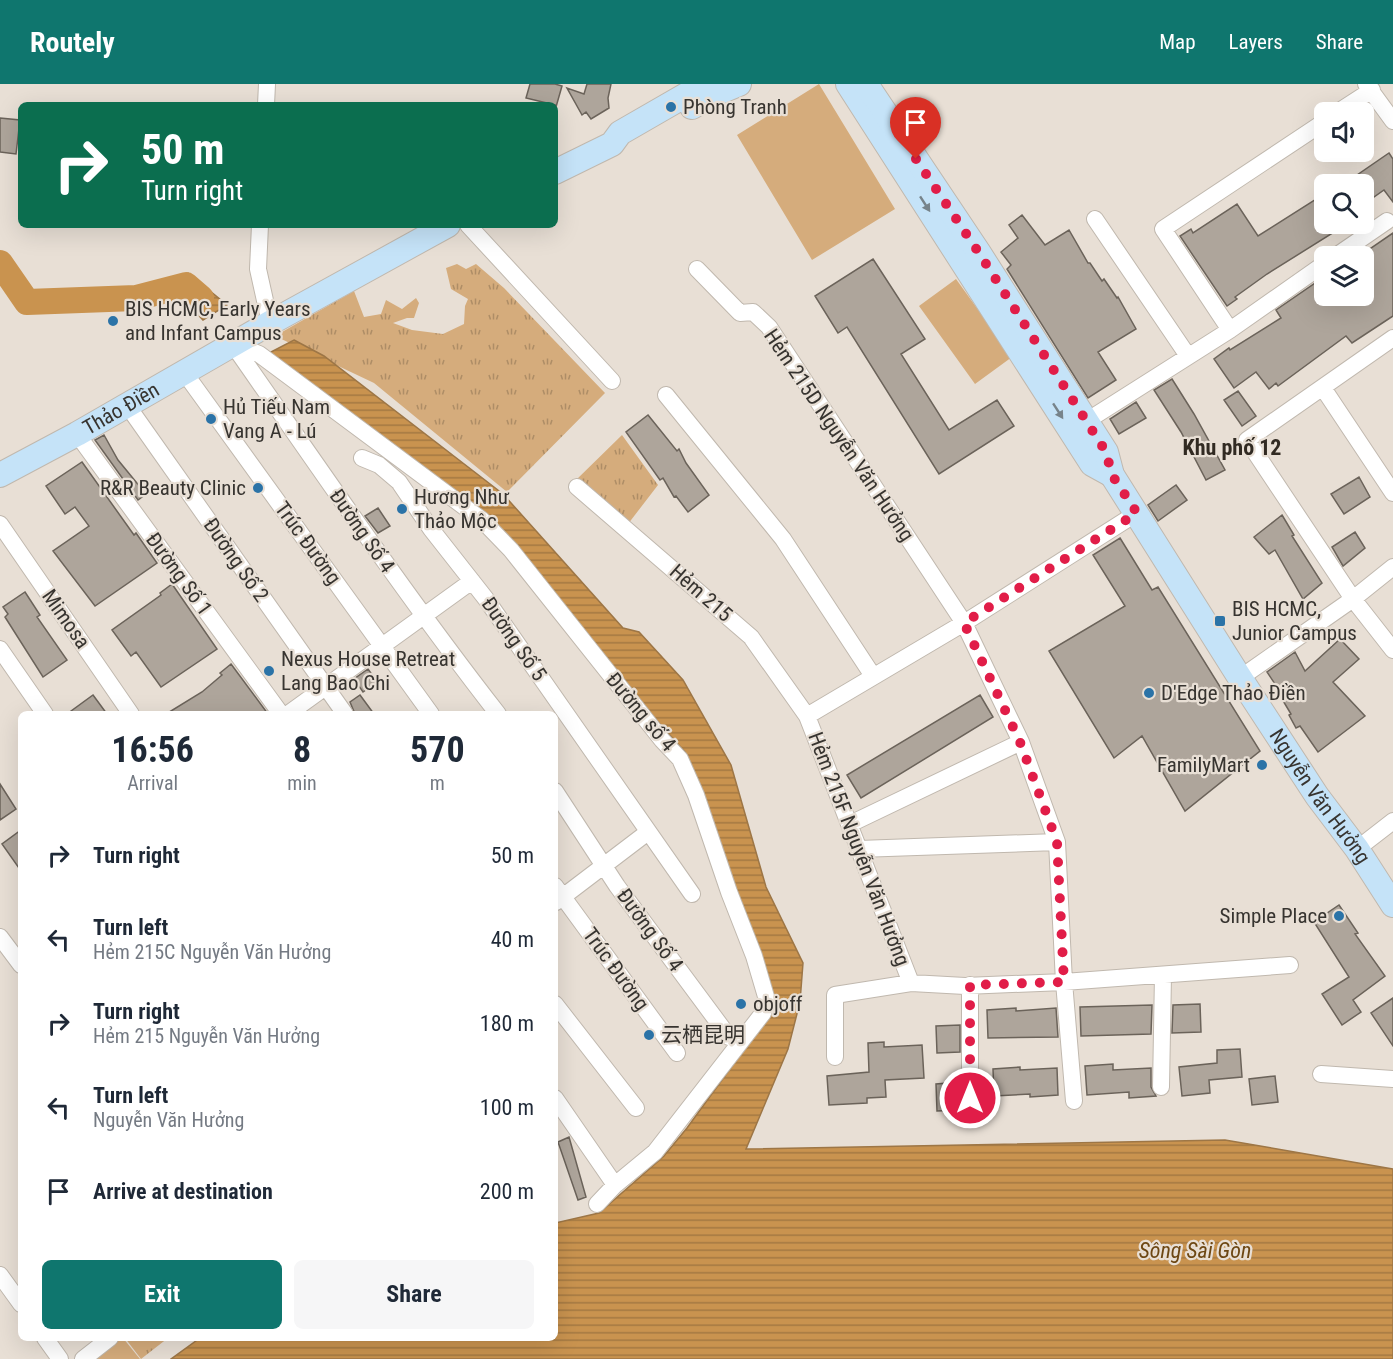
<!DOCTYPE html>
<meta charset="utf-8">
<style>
body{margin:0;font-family:"Roboto Condensed","Noto Sans SC",sans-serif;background:#f6f6f7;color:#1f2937;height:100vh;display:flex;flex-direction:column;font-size:22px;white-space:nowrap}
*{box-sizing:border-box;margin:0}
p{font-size:20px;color:#747a83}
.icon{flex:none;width:33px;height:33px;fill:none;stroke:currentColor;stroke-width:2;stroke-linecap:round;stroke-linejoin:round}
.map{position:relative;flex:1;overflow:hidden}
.side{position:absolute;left:18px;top:627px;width:540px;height:630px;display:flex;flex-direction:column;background:#fff;border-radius:9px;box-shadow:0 6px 24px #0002}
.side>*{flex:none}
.hud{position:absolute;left:18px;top:18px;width:540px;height:126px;border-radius:9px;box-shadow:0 6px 24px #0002;background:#0b6e4f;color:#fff;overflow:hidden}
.fabs{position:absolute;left:1314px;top:18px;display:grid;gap:12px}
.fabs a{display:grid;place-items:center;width:60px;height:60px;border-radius:9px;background:#fff;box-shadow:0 6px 24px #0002;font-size:30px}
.pin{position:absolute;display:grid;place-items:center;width:51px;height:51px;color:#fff;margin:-62px -26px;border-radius:50% 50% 50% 0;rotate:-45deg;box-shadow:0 0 6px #0007}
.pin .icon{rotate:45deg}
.me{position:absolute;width:66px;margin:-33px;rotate:0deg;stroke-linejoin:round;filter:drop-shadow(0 0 4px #0008)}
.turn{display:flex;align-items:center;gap:21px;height:126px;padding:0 24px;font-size:27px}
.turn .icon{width:78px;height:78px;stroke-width:2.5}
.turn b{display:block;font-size:42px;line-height:51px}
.eta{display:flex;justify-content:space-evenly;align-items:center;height:102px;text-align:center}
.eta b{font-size:36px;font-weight:700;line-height:42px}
.primary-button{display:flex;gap:12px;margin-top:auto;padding:12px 24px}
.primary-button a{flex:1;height:69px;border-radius:9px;background:#0f766e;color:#fff;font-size:24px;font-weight:700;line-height:69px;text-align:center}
.primary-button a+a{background:#f6f6f7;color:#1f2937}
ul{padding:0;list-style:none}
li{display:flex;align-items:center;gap:18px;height:84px;padding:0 24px}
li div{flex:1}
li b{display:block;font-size:22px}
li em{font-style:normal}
header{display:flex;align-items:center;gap:36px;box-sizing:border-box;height:84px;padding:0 30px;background:#0f766e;color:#fff}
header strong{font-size:28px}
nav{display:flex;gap:33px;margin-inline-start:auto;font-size:21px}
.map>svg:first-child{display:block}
.grass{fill:url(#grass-tufts)}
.garden{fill:#d5ac7c}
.water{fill:url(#water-rules);stroke:#9d7646;stroke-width:1.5}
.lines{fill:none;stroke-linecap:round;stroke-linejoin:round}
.river{stroke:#c9934f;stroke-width:26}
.building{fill:#aea59b;stroke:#6b635a;stroke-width:1.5}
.minor-casing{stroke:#c0b8ae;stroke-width:18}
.secondary-casing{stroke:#c0b8ae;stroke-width:26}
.minor{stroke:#fff;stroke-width:16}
.secondary{stroke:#c5e3f8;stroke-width:24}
.oneway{fill:#77838a}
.route{stroke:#e11d48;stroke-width:10;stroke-dasharray:0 18}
.poi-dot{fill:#2b73a7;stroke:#e8dfd5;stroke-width:2}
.labels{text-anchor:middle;stroke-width:4.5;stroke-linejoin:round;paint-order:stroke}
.poi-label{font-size:21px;fill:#373430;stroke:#e8dfd5;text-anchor:start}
.street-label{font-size:21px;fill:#373430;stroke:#e8dfd5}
.neighbourhood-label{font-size:22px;font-weight:bold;fill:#312a22;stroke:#e8dfd5}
.water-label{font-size:22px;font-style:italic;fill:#6d4713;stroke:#e8dfd5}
</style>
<header>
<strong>Routely</strong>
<nav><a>Map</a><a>Layers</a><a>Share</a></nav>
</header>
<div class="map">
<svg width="1393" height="1275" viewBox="0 0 1393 1275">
<defs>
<pattern id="grass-tufts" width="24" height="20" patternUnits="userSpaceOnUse" patternTransform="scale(1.5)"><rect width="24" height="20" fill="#d5ac7c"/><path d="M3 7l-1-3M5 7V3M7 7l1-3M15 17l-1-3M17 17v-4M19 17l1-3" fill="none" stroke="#ae8d66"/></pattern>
<pattern id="water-rules" width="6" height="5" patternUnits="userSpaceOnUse" patternTransform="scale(1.5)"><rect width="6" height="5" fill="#c9934f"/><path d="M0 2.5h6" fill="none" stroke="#a47942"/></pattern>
</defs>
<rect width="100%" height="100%" fill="#e8dfd5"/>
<!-- grass -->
<path class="grass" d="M457,180L466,185L476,180L504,204L605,309L507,408L374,299L275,252L354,207L364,233L381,230L386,216L402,225L416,214L419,219L414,234H407L393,239L412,246L443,250L464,240L465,222L468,215L451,205L446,184Z
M622,351L658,401L628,440L575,397Z
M125,1254H168L141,1275Z"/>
<!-- garden -->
<path class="garden" d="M819,0L895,125L812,176L737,51Z
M956,195L1012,273L975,300L919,222Z
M120,1254H123L140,1275H94Z"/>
<!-- water -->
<path class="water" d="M188,189L227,221L203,236L167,198Z
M294,256L324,272L503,410L623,544L639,548L683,596L731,681L766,803L803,879L800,918L788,965L746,1065L1225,1056L1393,1085V1275H171L200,1254H555V1139L599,1129L664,1072L687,1044L775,923L685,668L641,619L516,462L271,272V268Z"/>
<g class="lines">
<!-- river -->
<path class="river" d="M0,179L27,218L136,214L186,201L201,214"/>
</g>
<!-- building -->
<path class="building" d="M530,0H555L562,2L556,23L555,21L526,14Z
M587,0H611L608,14L609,24L591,35L586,28L582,31L567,4L584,10Z
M0,34L20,36L16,70L0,68Z
M1389,69L1393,75V118L1384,106L1364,120V100H1344Z
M1324,110V140H1347L1267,190L1235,213L1237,215L1227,222L1180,152L1191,145L1193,149L1237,120L1258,152Z
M1022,131L1045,161L1069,146L1088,179H1090L1102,197L1104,195L1117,214L1118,213L1136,245L1098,268L1116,296L1088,314L1007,185L1011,181L1001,168L1018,154L1009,141Z
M1393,149V232L1352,259L1346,252L1278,302L1276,299L1269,305L1256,288L1234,304L1214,275L1229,264L1230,266L1281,234L1276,226L1324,193V212H1364V169Z
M873,175L925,255L901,270L949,346L997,316L1014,342L939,390L847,243L838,249L815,212Z
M1172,295L1194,330L1225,386L1206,396L1181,348L1154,306Z
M1238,307L1256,332L1242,342L1224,316Z
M1136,318L1146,334L1119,350L1110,335Z
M648,331L677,367L679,365L686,379L709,411L688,428L676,412L674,413L663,394L660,396L626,348Z
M104,351L118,376L146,410L138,416L95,356Z
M82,378L134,451L136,449L157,479L95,522L53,467L89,442L75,423L65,430L46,402Z
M1359,393L1370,413L1344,430L1331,410Z
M1176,401L1187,416L1158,437L1148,421Z
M378,424L390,442L378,449L365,432Z
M1282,431L1294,451L1292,452L1322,499L1303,515L1275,466L1269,470L1254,453Z
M1355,448L1365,464L1343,482L1332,463Z
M1120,454L1152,506L1158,503L1260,667L1185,727L1142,652L1114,674L1049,567L1125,522L1093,471Z
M172,500L217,565L161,603L136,568L131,572L112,546L161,511L160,509Z
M25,508L40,531L37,533L67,576L43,593L5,533L8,530L3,523Z
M1340,555L1359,575L1333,598L1365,632L1318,668L1300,642L1296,644L1289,631L1291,630L1279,610L1281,609L1267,588L1295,568L1305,587Z
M231,580L268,630H166L202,608L222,591L220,589Z
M368,585L377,598L363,608L354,595Z
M93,611L107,630H67Z
M360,611L374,630H355L350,618Z
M980,611L993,633L861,714L847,691Z
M0,700L16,725L0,736Z
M21,746V787L2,760Z
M1339,821L1358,849L1355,850L1385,892L1353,916L1361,928L1342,941L1322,910L1349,893L1314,838Z
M1393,914V962L1371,929Z
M1200,920L1201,948L1172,949L1173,921Z
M1152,921L1151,950L1081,952L1080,923Z
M1016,924V927L1056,924L1058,953L988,954L987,926Z
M960,941V968L937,969L936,942Z
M884,958V963L922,961L924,994L885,996L886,1013L867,1014V1019L829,1021L827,992L869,988L868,959Z
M1240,965L1242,993L1209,996L1210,1009L1182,1012L1179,983L1217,979V966Z
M1113,980V986L1151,984V1003L1156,1012L1129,1014V1008L1087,1011L1085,982Z
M1020,983V986L1057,984L1058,1011L1030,1013V1010L994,1012L993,985Z
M1275,992L1278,1018L1252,1021L1249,995Z
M960,998V1026L937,1027L936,1000Z
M569,1053L586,1113L578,1116L558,1058Z"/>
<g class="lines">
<!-- minor casing -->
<g class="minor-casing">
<path id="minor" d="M1366,0L1393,37
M266,21L267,0
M1338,28L1372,6
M1095,135L1188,272
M260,141L258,185L270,239
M468,141L612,297
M1336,172L1387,137
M697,185L740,229L753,228L769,243L964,539L1021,658L1057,758L1064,898L1074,1017
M1230,246L1163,145L1324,38
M1393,254L1247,356L1353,515L1393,566
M236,265C322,388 406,512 498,630
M241,272L254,268L259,270L482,436L511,466L662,656L680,675L696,711L729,808L754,872L767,916L763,929L655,1068L615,1101L597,1120
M184,288L431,630
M1323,304L1393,409
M666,311L783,455L873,592
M127,321L345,630
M1085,338L1230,246L1324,180
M77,350L281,630
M362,374L379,381L399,398L431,445L486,515L692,810
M577,403L751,553L807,632L911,899
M0,440L131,630
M0,565L45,630
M1240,594L1353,515L1393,483
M288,630L472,497
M807,632L964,539L1137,429
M555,707L617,802L729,953
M850,740L1021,658
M859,765L1057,758
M1357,765L1393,737
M555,802L677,969
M556,818L648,748
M0,853L21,881
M555,920L636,1024
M835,973V911L911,899L965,902L1064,898L1290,881
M1321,990L1393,995
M1161,1003L1163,891
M555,1014L615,1101
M970,1036V901
M0,1191L21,1220
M45,1254L60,1275
M83,1275L110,1254"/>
</g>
<!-- secondary casing -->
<g class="secondary-casing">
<g id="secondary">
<path d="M848,0L1092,380L1112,391"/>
<path id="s1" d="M866,0L979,169L1106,368L1112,391L1240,594L1317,712L1357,765L1393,821"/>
<path d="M692,23L715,10L739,0"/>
<path d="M555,88L612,60L620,49L705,0"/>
<path id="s2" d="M0,391L77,350L270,239L448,141"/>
</g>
</g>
<!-- minor -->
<use href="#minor" class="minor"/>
<!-- secondary -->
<use href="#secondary" class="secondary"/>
</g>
<!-- one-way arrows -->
<defs><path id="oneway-solid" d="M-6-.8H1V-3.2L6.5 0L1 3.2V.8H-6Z" transform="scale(1.5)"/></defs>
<g class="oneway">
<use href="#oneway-solid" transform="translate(925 120) rotate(57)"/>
<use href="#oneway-solid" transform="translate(1058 327) rotate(57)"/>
</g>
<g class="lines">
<!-- route -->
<path class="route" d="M916,75L979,169L1106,368L1112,391L1137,429L964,539L1020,658L1057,758L1064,898L970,901V1014"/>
</g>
<!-- markers -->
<g class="poi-dot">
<circle cx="671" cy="23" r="6"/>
<circle cx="113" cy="237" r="6"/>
<circle cx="211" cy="335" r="6"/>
<circle cx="258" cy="404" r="6"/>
<circle cx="402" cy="425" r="6"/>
<rect x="1214" y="531" width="12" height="12" rx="3"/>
<circle cx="269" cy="587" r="6"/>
<circle cx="1149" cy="609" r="6"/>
<circle cx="1262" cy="681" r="6"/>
<circle cx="1339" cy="832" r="6"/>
<circle cx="741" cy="920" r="6"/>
<circle cx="649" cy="951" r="6"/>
</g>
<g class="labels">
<!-- poi labels -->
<g class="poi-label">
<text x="683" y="30">Phòng Tranh</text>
<text x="125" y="232">BIS HCMC, Early Years<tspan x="125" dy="24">and Infant Campus</tspan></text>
<text x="223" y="330">Hủ Tiếu Nam<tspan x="223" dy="24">Vang A - Lú</tspan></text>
<text x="246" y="411" text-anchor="end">R&amp;R Beauty Clinic</text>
<text x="414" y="420">Hương Như<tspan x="414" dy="24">Thảo Mộc</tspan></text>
<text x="1232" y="532">BIS HCMC,<tspan x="1232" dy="24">Junior Campus</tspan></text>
<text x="281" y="582">Nexus House Retreat<tspan x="281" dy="24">Lang Bao Chi</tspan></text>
<text x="1161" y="616">D'Edge Thảo Điền</text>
<text x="1250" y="688" text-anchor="end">FamilyMart</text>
<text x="1327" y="839" text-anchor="end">Simple Place</text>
<text x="753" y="927">objoff</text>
<text x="661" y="958">云栖昆明</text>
</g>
<!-- street labels -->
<g class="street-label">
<text dy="7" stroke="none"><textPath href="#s2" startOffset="138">Thảo Điền</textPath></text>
<text transform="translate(839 351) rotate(56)" y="7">Hẻm 215D Nguyễn Văn Hưởng</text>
<text transform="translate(362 447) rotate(55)" y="7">Đường Số 4</text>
<text transform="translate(308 459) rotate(54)" y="7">Trúc Đường</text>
<text transform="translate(236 476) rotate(55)" y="7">Đường Số 2</text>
<text transform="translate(179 490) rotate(54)" y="7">Đường Số 1</text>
<text transform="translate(701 509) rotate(41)" y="7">Hẻm 215</text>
<text transform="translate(66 535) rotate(55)" y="7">Mimosa</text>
<text transform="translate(514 555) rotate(55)" y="7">Đường Số 5</text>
<text transform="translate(641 628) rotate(50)" y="7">Đường số 4</text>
<text dy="7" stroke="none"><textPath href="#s1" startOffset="846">Nguyễn Văn Hưởng</textPath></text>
<text transform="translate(859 765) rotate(69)" y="7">Hẻm 215F Nguyễn Văn Hưởng</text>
<text transform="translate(650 846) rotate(54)" y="7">Đường Số 4</text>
<text transform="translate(616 885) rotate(54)" y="7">Trúc Đường</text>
</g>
<!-- neighbourhood labels -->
<g class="neighbourhood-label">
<text x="1232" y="371">Khu phố 12</text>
</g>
<!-- water labels -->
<g class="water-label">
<text x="1195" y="1174">Sông Sài Gòn</text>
</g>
</g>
</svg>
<div class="fabs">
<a><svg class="icon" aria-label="sound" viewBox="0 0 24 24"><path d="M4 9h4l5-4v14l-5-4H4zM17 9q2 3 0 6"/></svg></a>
<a><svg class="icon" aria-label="search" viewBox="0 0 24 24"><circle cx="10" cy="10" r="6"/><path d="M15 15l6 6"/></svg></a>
<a><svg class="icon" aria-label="layers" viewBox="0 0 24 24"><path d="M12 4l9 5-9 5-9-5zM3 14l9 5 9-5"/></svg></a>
</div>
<div class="pin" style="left:916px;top:75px;background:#d93025"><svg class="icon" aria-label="arrive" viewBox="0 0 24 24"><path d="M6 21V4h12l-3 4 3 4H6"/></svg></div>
<svg class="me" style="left:970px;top:1014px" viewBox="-20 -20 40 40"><circle r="17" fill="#e11d48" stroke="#fff" stroke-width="3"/><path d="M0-11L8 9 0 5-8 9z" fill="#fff"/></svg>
<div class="hud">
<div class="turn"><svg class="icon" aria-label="right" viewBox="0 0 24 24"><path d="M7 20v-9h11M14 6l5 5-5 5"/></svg><div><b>50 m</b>Turn right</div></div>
</div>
<section class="side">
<div class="eta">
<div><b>16:56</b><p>Arrival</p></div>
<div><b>8</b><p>min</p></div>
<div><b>570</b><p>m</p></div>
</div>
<ul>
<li><svg class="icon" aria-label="right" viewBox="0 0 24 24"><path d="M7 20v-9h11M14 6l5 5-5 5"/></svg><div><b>Turn right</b></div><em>50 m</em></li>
<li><svg class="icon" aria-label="left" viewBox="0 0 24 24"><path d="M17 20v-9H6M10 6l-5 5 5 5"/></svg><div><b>Turn left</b><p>Hẻm 215C Nguyễn Văn Hưởng</p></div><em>40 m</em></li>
<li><svg class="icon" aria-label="right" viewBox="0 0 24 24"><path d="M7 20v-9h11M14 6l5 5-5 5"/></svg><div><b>Turn right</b><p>Hẻm 215 Nguyễn Văn Hưởng</p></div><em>180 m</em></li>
<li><svg class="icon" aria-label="left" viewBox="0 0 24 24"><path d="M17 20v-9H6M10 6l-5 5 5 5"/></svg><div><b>Turn left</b><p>Nguyễn Văn Hưởng</p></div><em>100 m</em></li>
<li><svg class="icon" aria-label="arrive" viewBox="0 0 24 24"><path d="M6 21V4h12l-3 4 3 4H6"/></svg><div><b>Arrive at destination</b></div><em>200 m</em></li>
</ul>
<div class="primary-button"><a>Exit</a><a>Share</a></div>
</section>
</div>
